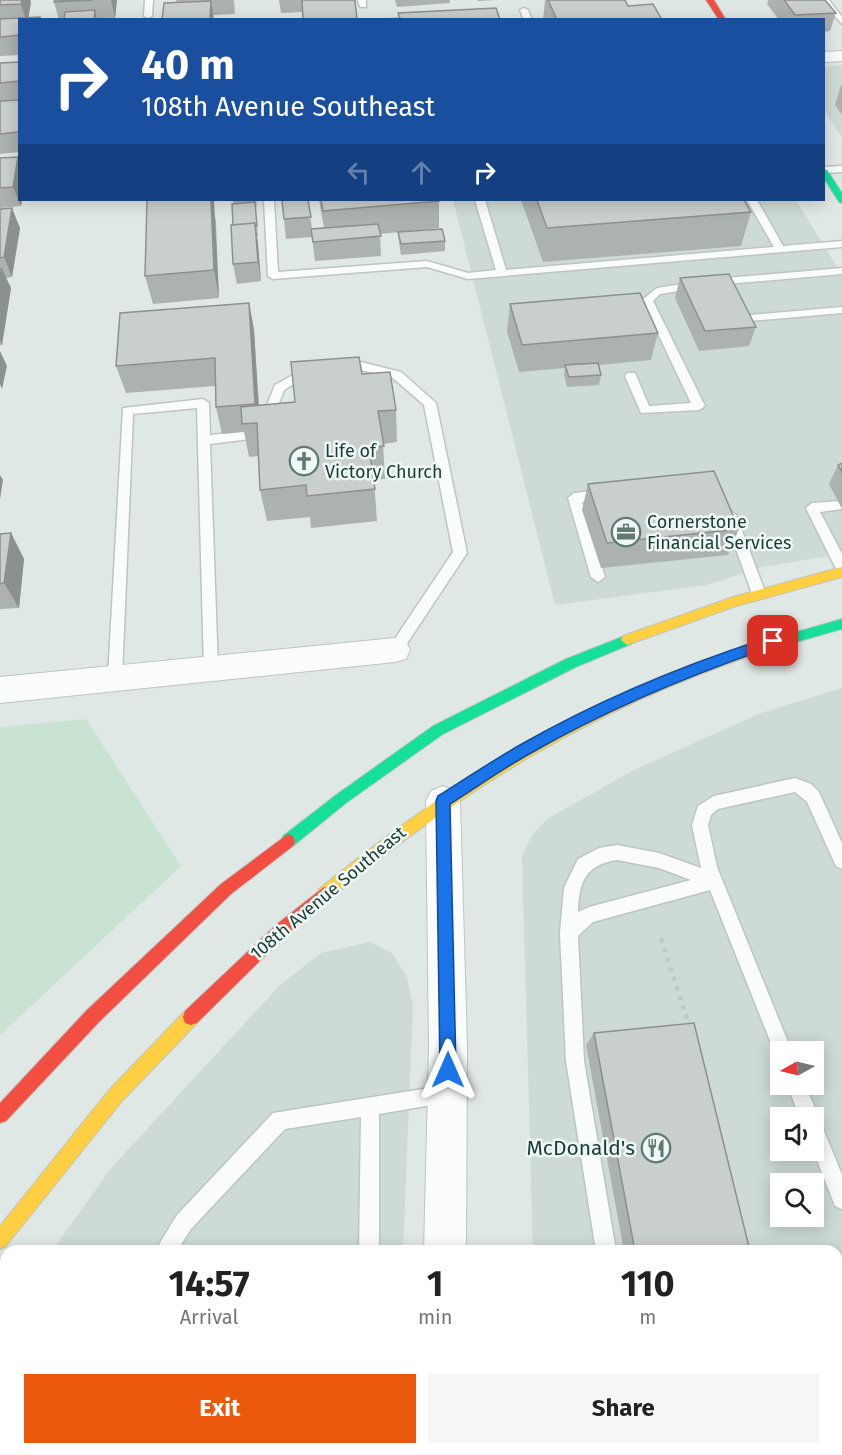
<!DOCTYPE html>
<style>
body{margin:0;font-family:"Fira Sans",sans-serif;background:#f6f6f6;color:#222;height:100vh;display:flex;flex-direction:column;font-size:22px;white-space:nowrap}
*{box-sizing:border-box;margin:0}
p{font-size:20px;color:#767676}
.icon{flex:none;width:33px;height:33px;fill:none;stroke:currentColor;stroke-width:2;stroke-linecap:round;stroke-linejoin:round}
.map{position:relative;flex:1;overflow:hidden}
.sheet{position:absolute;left:0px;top:1245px;width:843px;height:210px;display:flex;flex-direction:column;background:#fff;border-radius:18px 18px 0 0;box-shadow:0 3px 15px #0003}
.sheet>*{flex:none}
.hud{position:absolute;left:18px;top:18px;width:807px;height:183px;border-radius:0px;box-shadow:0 3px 15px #0003;background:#1a4fa0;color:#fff;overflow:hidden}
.needle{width:39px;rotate:262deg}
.tools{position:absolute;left:770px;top:1041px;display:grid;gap:12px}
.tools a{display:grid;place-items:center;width:54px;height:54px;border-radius:0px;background:#fff;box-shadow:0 3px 15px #0003;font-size:30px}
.pin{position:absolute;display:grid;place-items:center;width:51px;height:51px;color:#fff;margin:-26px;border-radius:12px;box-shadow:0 3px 9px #0006}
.me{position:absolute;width:66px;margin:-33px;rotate:0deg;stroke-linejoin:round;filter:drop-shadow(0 0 4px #0008)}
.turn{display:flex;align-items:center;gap:21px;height:126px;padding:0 24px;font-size:27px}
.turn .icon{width:78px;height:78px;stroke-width:2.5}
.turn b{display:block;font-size:42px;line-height:51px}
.lanes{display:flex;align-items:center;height:57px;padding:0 24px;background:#0003;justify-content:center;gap:30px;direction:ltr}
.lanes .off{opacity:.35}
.eta{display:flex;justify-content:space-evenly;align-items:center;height:102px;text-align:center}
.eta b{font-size:36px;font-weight:700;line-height:42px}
.primary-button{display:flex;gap:12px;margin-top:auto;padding:12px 24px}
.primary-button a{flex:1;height:69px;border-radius:0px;background:#ea580c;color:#fff;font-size:24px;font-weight:700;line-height:69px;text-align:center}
.primary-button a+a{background:#f6f6f6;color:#222}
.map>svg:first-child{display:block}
.built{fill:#cedad5;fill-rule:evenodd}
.green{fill:#c8e3d2}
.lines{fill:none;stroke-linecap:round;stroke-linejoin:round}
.lane-casing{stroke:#bdc5c2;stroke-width:3}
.street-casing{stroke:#bdc5c2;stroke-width:2}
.fast-casing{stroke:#bcc6c3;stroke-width:2}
.slow-casing{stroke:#bcc6c3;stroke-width:2}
.jam-casing{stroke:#bcc6c3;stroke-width:2}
.path-far1{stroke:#bec8c6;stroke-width:4;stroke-dasharray:3 4.5;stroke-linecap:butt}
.path{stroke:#bec8c6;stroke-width:4.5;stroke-dasharray:4 6;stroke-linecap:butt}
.lane{fill:#fafcfb;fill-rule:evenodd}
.street{fill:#fafcfb;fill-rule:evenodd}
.fast{fill:#16e098;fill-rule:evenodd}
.slow{fill:#ffcf43;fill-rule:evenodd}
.jam{fill:#f24e42;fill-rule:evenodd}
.wall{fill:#acb2af}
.shaded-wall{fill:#8c918f}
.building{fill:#c8cfcc;stroke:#8c918f;stroke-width:1.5}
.route{fill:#1a73e8;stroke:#114b97;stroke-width:1.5}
.labels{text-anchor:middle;stroke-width:5;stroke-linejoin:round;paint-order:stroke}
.poi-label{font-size:18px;fill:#1d3c36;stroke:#eef7f4;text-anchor:start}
.street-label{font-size:18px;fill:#1d3c36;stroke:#eef7f4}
.near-poi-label{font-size:21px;fill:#1d3c36;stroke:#eef7f4;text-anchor:end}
</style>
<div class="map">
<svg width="842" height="1455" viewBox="0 0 842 1455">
<rect width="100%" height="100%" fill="#e0e8e5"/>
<!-- built -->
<path class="built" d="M842,65V137L824,111V67Z
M453,200H796L842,275V554L762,567L707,585L555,605Z
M842,688V1454L536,1455V1449H837V1251H533L522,856L532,835L547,819L634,770L761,713ZM780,1052H813V1084H780ZM780,1118H813V1150H780ZM780,1184H813V1216H780Z
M370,942L392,953L407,977L413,1006L403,1251H52L112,1167L280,985L321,953Z
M6,1314V1449H395L394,1455H0V1323Z"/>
<!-- green -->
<path class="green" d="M86,719L181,866L0,1035V727Z"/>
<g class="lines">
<!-- lane casing -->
<g class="lane-casing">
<path id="lane" d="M145,0H153L152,16L148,18L144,16Z
M358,0H366V7H360Z
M821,0H829L842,17V24Z
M524,8L528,10L532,20H524L520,10Z
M842,166V172L824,173V167Z
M264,200H274L278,272L427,261L468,273L496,270L475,200H485L506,270L774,247L747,200H757L783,246L842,241V247L468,279L427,267L273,279L268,276Z
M842,268V274L714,285L660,294L653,301L705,406L699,410L641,413L625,376L627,373H635L649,406L691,403L642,300L657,288L714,279Z
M842,307V313L749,321L744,318L749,315Z
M357,361L401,372L436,403L467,553L400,654H390L388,650L390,646L453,552L424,405L393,378L357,369L342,371L336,367L338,364Z
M309,366L315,370L313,373L284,390L266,437L210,444L218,669L216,673H206L204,669L197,408L133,414L122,678L120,682H110L108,678L123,408L203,399L209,403L210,435L257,430L275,385Z
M606,490L610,492L612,495L610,498L582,502L605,577L598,582L591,577L568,498L574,493Z
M842,501V509L820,512L842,554V572L837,571L806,508L812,503Z
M730,510L736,515L766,594L764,598H754L752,594L724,515Z
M795,778L811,784L819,792L842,843V869L836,866L807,802L795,792L718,809L711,815L708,825L717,867L792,1052H780V1060L777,1058L710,890L593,922L578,936L584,1061L616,1251H596L566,1061L560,933L564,888L578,859L599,848L617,845L659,853L701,868L692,825L698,806L714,796ZM617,860L659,868L691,880L589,907L578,912C579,882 585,865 617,860Z
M787,1084H805L842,1175V1209L835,1206L813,1150V1118H800Z
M448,1085L455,1087L457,1094L455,1101L379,1114V1251H359L361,1117L285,1129L191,1229L177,1251H155L177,1215L273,1113Z
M837,1349H842V1371H837Z
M19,1449H43L41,1455H17Z"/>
</g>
<!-- street casing -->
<g class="street-casing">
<path id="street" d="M842,51V61L824,62V52Z
M395,638L406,641L410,650L406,659L395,662L0,703V677Z
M443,786L455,791L460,801L467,1046L466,1251H424L429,1046L426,801L431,791Z
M419,1449H465V1455H419Z"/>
</g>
<!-- fast casing -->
<g class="fast-casing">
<path id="fast" d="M824,169L827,170L842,193V203L839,202L824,178Z
M842,619V629L751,655L745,650L751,645Z
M627,635L633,640L631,644L576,667L443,734L346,803L293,846L288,848L283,846L281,841L283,836L336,795L433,726L566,659Z"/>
</g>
<!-- slow casing -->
<g class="slow-casing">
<path id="slow" d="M842,567V577L733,607L627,645L621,640L623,636L733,597Z
M751,645L756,646L757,650L756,654C592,709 462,790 329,899L324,901L319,899L317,894L319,889C448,785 590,692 751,645Z
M191,1009L197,1011L199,1017L197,1023L122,1101L6,1246L0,1249V1226L110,1089L185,1011Z"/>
</g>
<!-- jam casing -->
<g class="jam-casing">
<path id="jam" d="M706,0H714L726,20H719Z
M288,834L293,836L295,841L293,846L231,894L99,1022L6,1121L0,1123V1103L87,1010L221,884Z
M324,887L329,889L331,894L329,899L287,934L197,1023L191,1025L185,1023L183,1017L185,1011L277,924Z"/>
</g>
<!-- path-far1 -->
<path class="path-far1" d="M661,938L662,941"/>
<!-- path -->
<path class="path" d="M661,939L690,1028"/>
<!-- lane -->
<use href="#lane" class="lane"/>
<!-- street -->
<use href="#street" class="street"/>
<!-- fast -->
<use href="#fast" class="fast"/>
<!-- slow -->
<use href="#slow" class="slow"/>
<!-- jam -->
<use href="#jam" class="jam"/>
</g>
<!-- wall -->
<path class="wall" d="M0,0H30L31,2L28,18L20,20V55L0,56Z
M55,0H117L115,18L97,19V20H59L54,2Z
M176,0H234L235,14L213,15L177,3Z
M279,0H355L302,12L281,13Z
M395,0H450V3L397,7Z
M477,0H497L478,1Z
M545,0H625L628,6L662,20H543Z
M768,0H825L836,13L830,31L824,32V20H779L767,4Z
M20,62V152L0,154V63Z
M841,85H842V115L835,105Z
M18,157L20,161V200H22L21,206L0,208V158Z
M233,200H256L257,206H255L258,236H257L261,281L237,284L233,264Z
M282,200H308L312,229L324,228L319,200H439V228L380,234L381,256L315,261L312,237L286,239Z
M521,200H744L751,212L741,246L543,262Z
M0,209L20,228L12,277L6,278L11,288L2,345H0Z
M214,212L216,221L219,298L153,304L145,276Z
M398,232L445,241V251L401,255L399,243Z
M680,278L756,327L749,346L699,351L675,298Z
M249,303L254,330L259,405L295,402L362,374L396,410L397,442L383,444L385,479L374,480L377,521L311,528L310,517L267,521L260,490L259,456L249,457L244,432L222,434L216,407L215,386L126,393L116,366Z
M510,304L658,333L651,360L598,365L601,375L599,385L567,387L564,375L565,368L519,372L507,332Z
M842,463V509L829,484L838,465Z
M588,484L739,529L728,555L601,568L582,510Z
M11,533L24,559L19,608L0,609V534Z
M594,1033L750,1251H624L586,1045Z"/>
<!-- shaded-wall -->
<path class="shaded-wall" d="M22,0H30L31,2L28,20H26L21,4Z
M111,0H117L115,18Z
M211,1L214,20H210Z
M95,10L97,20H94Z
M18,157L20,161V200H22L21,206L13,187Z
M211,200H214L219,298L214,270Z
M12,208L20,228L12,277L4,257Z
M255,223L258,243L261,281L258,262Z
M2,269L11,288L2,345L0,340V284Z
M249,303L254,330L260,431L255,404Z
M0,351L7,366L2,389L0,384Z
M0,475L3,480L0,499Z
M11,533L24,559L19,608L4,583Z
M350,1449H356V1455H350Z"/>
<!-- building -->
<path class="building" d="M0,0H22L21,4L0,5Z
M55,0H93L54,2Z
M302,0H355L357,20H303Z
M548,0H625L628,6L653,4L662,20H557Z
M784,0H825L836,13L795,15Z
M211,1L210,20H162L164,3Z
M496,8L500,20L388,19L400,18L398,13Z
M95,10L94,20H64L65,12Z
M40,17L39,20H20V35L0,37V19Z
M20,62V81L0,83V63Z
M20,100L19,132L0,134V101Z
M18,157L13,187L0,188V158Z
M147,200H211L214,270L145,276Z
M282,200H308L311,217L284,219Z
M321,200H439V201L323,211Z
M537,200H744L751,212L547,228Z
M255,202L257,226H255V223L233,225L232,204Z
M12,208L4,257L0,258V209Z
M255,223L258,262L233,264L231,225Z
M378,224L381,236L313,242L311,229Z
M442,229L445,241L401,244L398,232Z
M0,269H2L0,284Z
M729,274L756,327L705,331L680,278Z
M640,293L658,333L522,345L510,304Z
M249,303L255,404L216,407L215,358L116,366L120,313Z
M359,357L362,374L390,372L396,410L378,411L384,446L369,448L375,489L307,496L306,485L260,490L257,423L242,424L241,407L295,402L291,362Z
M598,363L601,375L569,377L565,365Z
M842,463V472L838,465Z
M714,471L739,529L607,543L588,484Z
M11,533L4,583L0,584V534Z
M694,1023L750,1251H635L594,1033Z
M67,1449H350V1455H67Z"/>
<!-- route -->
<path class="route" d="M773,636L778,638L780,641L778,645C692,674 610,708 531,753C504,768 477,787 450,804L456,1070L454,1076L448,1078L442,1076L440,1070L436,801L438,796C465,779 492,761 520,745C600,699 686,664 773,636Z"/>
<!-- icons -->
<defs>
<g id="church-ring" transform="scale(1.5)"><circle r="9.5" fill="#eef7f4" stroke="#617873" stroke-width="1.5"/><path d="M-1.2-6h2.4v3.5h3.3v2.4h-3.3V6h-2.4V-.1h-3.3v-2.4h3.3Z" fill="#617873"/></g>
<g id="office-ring" transform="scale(1.5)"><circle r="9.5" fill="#eef7f4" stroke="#617873" stroke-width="1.5"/><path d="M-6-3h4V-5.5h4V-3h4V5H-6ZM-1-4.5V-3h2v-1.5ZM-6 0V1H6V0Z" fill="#617873"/></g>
<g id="restaurant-ring" transform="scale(1.5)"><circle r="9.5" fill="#eef7f4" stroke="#617873" stroke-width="1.5"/><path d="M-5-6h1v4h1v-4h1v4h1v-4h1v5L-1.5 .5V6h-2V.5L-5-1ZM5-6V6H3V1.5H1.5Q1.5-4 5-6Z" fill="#617873"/></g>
</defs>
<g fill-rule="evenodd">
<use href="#church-ring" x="304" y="461"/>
<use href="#office-ring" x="626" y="532"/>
<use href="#restaurant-ring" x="656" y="1148"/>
</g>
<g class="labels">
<!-- poi labels -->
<g class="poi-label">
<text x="325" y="457">Life of<tspan x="325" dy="21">Victory Church</tspan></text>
<text x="647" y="528">Cornerstone<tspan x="647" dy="21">Financial Services</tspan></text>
</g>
<!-- street labels -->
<g class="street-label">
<text transform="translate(328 893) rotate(-40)" y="6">108th Avenue Southeast</text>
</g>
<!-- near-poi labels -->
<g class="near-poi-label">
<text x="635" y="1155">McDonald's</text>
</g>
</g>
</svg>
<div class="tools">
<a><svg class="needle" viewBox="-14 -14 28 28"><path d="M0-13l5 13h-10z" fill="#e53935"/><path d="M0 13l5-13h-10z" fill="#767676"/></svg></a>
<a><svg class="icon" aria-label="sound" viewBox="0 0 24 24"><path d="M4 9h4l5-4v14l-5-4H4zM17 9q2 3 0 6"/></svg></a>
<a><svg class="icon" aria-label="search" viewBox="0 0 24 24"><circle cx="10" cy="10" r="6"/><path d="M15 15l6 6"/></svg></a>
</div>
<div class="pin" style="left:773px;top:641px;background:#d93025"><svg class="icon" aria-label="arrive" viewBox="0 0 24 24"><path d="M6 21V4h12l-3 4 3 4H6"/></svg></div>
<svg class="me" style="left:448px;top:1070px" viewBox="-20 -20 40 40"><path d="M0-17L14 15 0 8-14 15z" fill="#1a73e8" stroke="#fff" stroke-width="4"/></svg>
<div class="hud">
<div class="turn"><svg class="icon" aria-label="right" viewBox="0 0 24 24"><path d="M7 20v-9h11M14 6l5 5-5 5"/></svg><div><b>40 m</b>108th Avenue Southeast</div></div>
<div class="lanes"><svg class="icon off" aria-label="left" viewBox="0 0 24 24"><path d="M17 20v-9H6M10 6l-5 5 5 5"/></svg><svg class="icon off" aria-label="ahead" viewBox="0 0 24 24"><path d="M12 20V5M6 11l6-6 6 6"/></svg><svg class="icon" aria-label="right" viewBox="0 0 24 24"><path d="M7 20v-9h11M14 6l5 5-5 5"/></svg></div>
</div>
<section class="sheet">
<div class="eta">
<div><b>14:57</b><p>Arrival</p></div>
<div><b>1</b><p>min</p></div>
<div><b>110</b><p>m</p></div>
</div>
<div class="primary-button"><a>Exit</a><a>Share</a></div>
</section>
</div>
